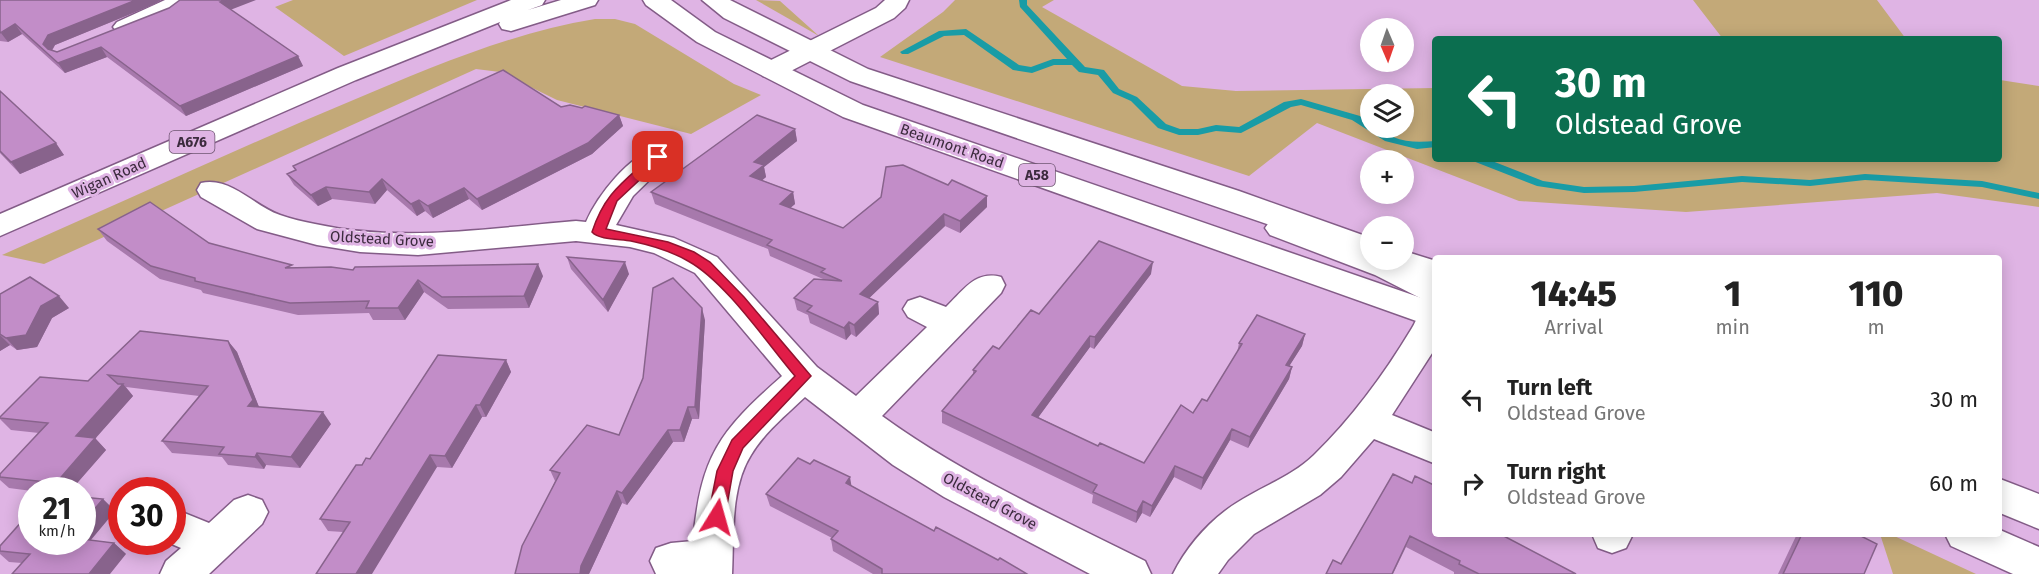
<!DOCTYPE html>
<meta charset="utf-8">
<style>
body{margin:0;font-family:"Fira Sans",sans-serif;background:#f2f2f2;color:#222;height:100vh;display:flex;flex-direction:column;font-size:22px;white-space:nowrap}
*{box-sizing:border-box;margin:0}
p{font-size:20px;color:#767676}
.icon{flex:none;width:33px;height:33px;fill:none;stroke:currentColor;stroke-width:2;stroke-linecap:round;stroke-linejoin:round}
.map{position:relative;flex:1;overflow:hidden}
.drawer{position:absolute;left:1432px;top:255px;width:570px;height:282px;display:flex;flex-direction:column;background:#fff;border-radius:6px;box-shadow:0 3px 15px #0003}
.drawer>*{flex:none}
.banner{position:absolute;left:1432px;top:36px;width:570px;height:126px;border-radius:6px;box-shadow:0 3px 15px #0003;background:#0b6e4f;color:#fff;overflow:hidden}
.needle{width:39px;rotate:178deg}
.buttons{position:absolute;left:1360px;top:18px;display:grid;gap:12px}
.buttons a{display:grid;place-items:center;width:54px;height:54px;border-radius:50%;background:#fff;box-shadow:0 3px 15px #0003;font-size:30px}
.speed{position:absolute;left:18px;top:477px;display:flex;gap:12px;font-size:30px;font-weight:700;text-align:center}
.speed>*{display:grid;place-content:center;width:78px;height:78px;border-radius:50%;background:#fff;box-shadow:0 3px 15px #0003;line-height:1}
.speed small{font-size:15px;font-weight:400}
.speed .limit{border:9px solid #d22;background:#fff;color:#111}
.pin{position:absolute;display:grid;place-items:center;width:51px;height:51px;color:#fff;margin:-26px;border-radius:12px;box-shadow:0 3px 9px #0006}
.me{position:absolute;width:66px;margin:-33px;rotate:8deg;stroke-linejoin:round;filter:drop-shadow(0 0 4px #0008)}
.turn{display:flex;align-items:center;gap:21px;height:126px;padding:0 24px;font-size:27px}
.turn .icon{width:78px;height:78px;stroke-width:2.5}
.turn b{display:block;font-size:42px;line-height:51px}
.eta{display:flex;justify-content:space-evenly;align-items:center;height:102px;text-align:center}
.eta b{font-size:36px;font-weight:800;line-height:42px}
ul{padding:0;list-style:none}
li{display:flex;align-items:center;gap:18px;height:84px;padding:0 24px}
li div{flex:1}
li b{display:block;font-size:22px}
li em{font-style:normal}
.map>svg:first-child{display:block}
.green{fill:#c3a978;fill-rule:evenodd}
.lines{fill:none;stroke-linecap:round;stroke-linejoin:round}
.stream{fill:#199ca6;fill-rule:evenodd}
.minor-casing{stroke:#835c87;stroke-width:3}
.major-casing{stroke:#835c87;stroke-width:3}
.highway-casing{stroke:#835c87;stroke-width:3}
.minor{fill:#fff;fill-rule:evenodd}
.major{fill:#fff;fill-rule:evenodd}
.highway{fill:#fff;fill-rule:evenodd}
.wall{fill:#a779ac}
.shaded-wall{fill:#88638c}
.building{fill:#c28dc8;stroke:#88638c;stroke-width:1.5}
.route{fill:#e11d48;stroke:#92132f;stroke-width:1.5}
.labels{text-anchor:middle;stroke-width:6;stroke-linejoin:round;paint-order:stroke}
.shield{fill:#dfb4e4;stroke:#6d5470;stroke-width:1.5}
.shield-label{font-size:14px;font-weight:bold;fill:#3c2b3e}
.street-label{font-size:15px;fill:#3c2b3e;stroke:#dfb4e4}
</style>
<div class="map">
<svg width="2039" height="574" viewBox="0 0 2039 574">
<rect width="100%" height="100%" fill="#dfb4e4"/>
<!-- green -->
<path class="green" d="M293,0H477L344,56L275,7Z
M756,0L780,1L819,36Z
M955,0H1054L1042,7L1182,86L1236,91L1435,88L1436,159H2000V80L2039,86V207L1937,193L1686,212L1519,201L1317,123L1249,176L880,57L943,12ZM1404,94V128H1371V94Z
M1693,0H1877L1906,39H1723Z
M595,19H615L635,24L734,84L761,95L691,134L557,100L500,72L476,69L44,264L2,255C118,204 234,150 351,101C430,68 510,33 595,19Z
M1880,534H1890L1976,574H1893Z"/>
<g class="lines">
<!-- stream -->
<path class="stream" d="M1019,0H1027V5L1085,67L1104,70L1119,89L1137,97L1166,124L1180,129H1198L1216,125L1239,127L1284,102L1301,99L1360,116L1371,123V128C1381,128 1384,133 1393,137C1407,143 1421,142 1436,141V147L1417,149L1385,141L1352,120L1301,105L1291,107L1241,133L1216,131L1198,135H1179L1158,128L1131,101L1113,93L1098,75L1079,72L1072,65H1054L1032,73L1013,70L964,35L944,36L908,54H902L900,52L939,31L966,29L1019,65L1031,67L1053,59H1067L1020,7Z
M1472,159H1487L1543,181L1584,187L1634,186L1742,176L1810,180L1865,174L1982,181L2039,193V199L1982,187L1865,180L1810,186L1742,182L1634,192L1584,193L1537,186L1473,161Z"/>
<!-- minor casing -->
<g class="minor-casing">
<path id="minor" d="M165,0H193C182,16 136,37 117,32L113,27L117,22Z
M885,0H909L905,8L894,18L781,76L772,78L763,76L759,70L763,64L876,8Z
M658,148L668,151L673,157L633,196L616,225L674,238L717,257L817,367L856,396L927,327L908,317L903,309L908,301L920,297L946,307C963,291 975,270 1001,277L1005,285L1001,293L882,416C963,475 1055,516 1145,561L1151,574H1090L944,497L893,465L805,397C786,415 764,433 751,455C730,488 734,537 732,574H656L650,561L656,548L671,543L693,541C701,455 719,432 782,376L695,273L654,253L630,247L576,241L418,255L360,252L317,245L257,229L201,197L197,190L201,183C230,176 254,206 280,215C291,219 304,222 315,224C400,243 490,228 576,221L586,222C598,195 629,155 658,148Z
M1281,218L1371,250V260H1398L1436,279V347L1392,415L1436,433V464L1374,439L1341,477L1320,495L1254,534L1228,560L1218,574H1173C1185,550 1204,527 1225,511C1253,489 1288,480 1314,455C1352,418 1385,373 1412,328C1417,320 1419,311 1424,304L1428,302L1375,275L1270,235L1265,228L1270,221Z
M248,495L262,500L268,512L262,524L209,574H160L166,561L181,548L167,542H172V508L209,523L234,500Z
M1592,534H1632V536L1626,548L1612,553L1598,548Z"/>
</g>
<!-- major casing -->
<g class="major-casing">
<path id="major" d="M511,0H545L542,5L528,10L561,0H598L595,5L511,31L502,29L499,24L500,22L356,80L0,236V214L338,68Z"/>
</g>
<!-- highway casing -->
<g class="highway-casing">
<path id="highway" d="M643,0H671L715,32L863,105L1436,303V328L843,117L697,42L646,5Z
M702,0H730L868,69L1239,191L1371,238L1372,260L850,81L724,18Z
M1404,251L1436,261V284L1388,268L1383,260H1404Z
M2000,479L2039,494V529L2000,513Z
M2000,530L2039,547V574H2013L1951,546L1945,534H2000Z"/>
</g>
<!-- minor -->
<use href="#minor" class="minor"/>
<!-- major -->
<use href="#major" class="major"/>
<!-- highway -->
<use href="#highway" class="highway"/>
</g>
<!-- wall -->
<path class="wall" d="M0,0H161L155,4L55,45L52,51L57,52L231,10L298,56L303,66L186,116L107,57L65,73L22,34L8,42L0,41Z
M0,91L64,155L20,174L0,153Z
M561,107L582,108L619,115L623,126L592,154L482,210L469,199L433,218L425,211L417,216L387,190L375,204L332,199L318,206L294,185L287,174L295,170L293,166Z
M795,129L797,141L764,167L766,177L762,180L793,192L795,204L790,208L843,228L987,207L960,233L945,226L869,298L878,302L879,314L856,337L851,334L846,340L810,323L808,315L797,310L794,298L823,279L770,256L768,249L655,204L651,192Z
M98,229L209,243L294,268L543,276L529,308L448,309L424,292L405,320H373L369,313L298,315L203,293L201,290L160,279L107,241Z
M567,257L629,274L608,312L571,269Z
M1151,274L1094,349L1090,347L1038,417L1098,446L1144,463L1193,413L1207,401L1237,353L1239,343L1305,334L1302,346L1289,366L1292,367L1289,379L1248,448L1230,440L1201,490L1174,477L1150,517L1142,513L1136,523L1092,503L1093,495L942,423V411L973,375V370L1039,314Z
M0,294L69,308L52,318L37,347L17,350L10,345L0,351Z
M705,320L699,419H692L684,442H673L627,505L622,503L589,574H515L555,481L550,470L619,435L643,378Z
M140,331L228,341L237,352L259,407L331,424L300,468L266,465L264,469L228,465L222,457L172,453L162,441L199,396L126,387L133,396L95,438L106,450L71,490L32,491L9,488L0,480V477L39,433L11,430L0,419V417L88,381Z
M506,360L511,372L486,417H482L452,468L437,467L343,532L328,531L320,519L362,465Z
M1393,474L1436,534L1576,574H1454V572L1406,547L1393,574H1326L1341,564Z
M852,486L934,531L1027,574H873L833,551L831,539L832,538L770,506L766,494Z
M103,499L115,511L91,540L114,543L126,554L22,563L9,562L0,554V546Z
M1797,534H1857L1864,574H1778Z"/>
<!-- shaded-wall -->
<path class="shaded-wall" d="M136,0H161L155,4L55,45L50,53L43,44L48,35Z
M226,0H256L225,12L220,2Z
M15,24L22,34L8,42L1,33Z
M101,47L107,57L65,73L58,63Z
M298,56L303,66L186,116L180,106Z
M619,115L623,126L592,154L482,210L477,199Z
M795,129L797,141L764,167L766,177L753,188L750,176L754,162Z
M56,143L64,155L20,174L11,162Z
M382,179L387,190L375,204L369,192Z
M326,187L332,199L318,206L311,195Z
M464,188L469,199L433,218L428,206Z
M793,192L795,204L782,215L780,204Z
M987,196V207L960,233V221Z
M419,200L425,211L417,216L411,204Z
M944,214L945,226L862,305L860,294Z
M625,262L629,274L608,312L603,300Z
M1153,262L1151,274L1094,349L1095,337Z
M538,264L543,276L529,308L524,296Z
M418,280L424,292L405,320L398,308Z
M59,296L69,308L52,318L37,347L17,350L6,338L41,306Z
M878,302L879,314L856,337L854,325Z
M702,308L705,320L699,419L695,407Z
M849,322L851,334L846,340L844,328Z
M1305,334L1302,346L1283,376L1286,365Z
M0,335L10,345L0,351Z
M1090,336V347L1032,426V415Z
M228,341L237,352L261,412L248,406Z
M506,360L511,372L486,417L480,405Z
M1292,367L1289,379L1248,448L1250,437Z
M123,384L133,396L87,448L76,436Z
M476,405L482,417L452,468L445,456Z
M688,407L692,419L684,442L680,430Z
M323,412L331,424L300,468L291,457Z
M1232,429L1230,440L1201,490L1203,478Z
M668,430L673,442L627,505L622,493Z
M95,438L106,450L71,490H63L56,483Z
M257,453L266,465L264,469L255,457Z
M430,455L437,467L372,574H356Z
M1175,466L1174,477L1150,517L1152,506Z
M850,477L852,489L846,483Z
M617,491L622,503L589,574H580L581,566Z
M103,499L115,511L83,549L82,524Z
M1143,501L1142,513L1136,523L1137,512Z
M114,543L126,554L110,574H89Z"/>
<!-- building -->
<path class="building" d="M0,0H136L48,35L43,44L48,49L57,52L169,8L180,0H226L220,2L298,56L180,106L101,47L58,63L15,24L0,33Z
M503,70L561,107L570,105L582,108L585,106L619,115L588,143L477,199L464,188L428,206L419,200L411,204L382,179L369,192L326,187L311,195L287,174L296,170L293,166Z
M0,91L56,143L11,162L0,151Z
M757,115L795,129L754,162L764,165L750,176L793,192L780,204L843,228L881,197L886,167L903,165L948,185L952,180L987,196L960,221L944,214L860,294L878,302L854,325L849,322L844,328L807,311L812,306L794,298L814,279L842,281L821,272L825,269L767,245L772,240L651,192Z
M150,202L209,243L292,265L285,268L331,267L353,270L355,267L538,264L524,296L442,297L418,280L398,308H366L369,301L290,303L195,281V278L151,266L98,229Z
M1099,241L1153,262L1095,337L1090,336L1032,415L1098,446L1100,443L1144,463L1181,405L1193,413L1202,399L1207,401L1242,344L1239,343L1257,315L1305,334L1286,365L1292,367L1250,437L1232,429L1203,478L1175,466L1152,506L1143,501L1137,512L1093,492L1097,485L942,411L976,371L973,370L993,346L999,349L1031,310L1039,314Z
M567,257L625,262L603,300Z
M30,277L59,296L41,306L26,335L6,338L0,334V294Z
M673,278L702,308L695,407H688L680,430H668L622,493L617,491L581,566L580,574H515L522,546L560,473L550,470L587,425L619,435L643,378L653,288Z
M140,331L228,341L253,400L248,406L323,412L291,457L257,453L255,457L219,454L224,447L162,441L208,386L108,375L118,384H123L76,436L95,438L56,483L0,477V474L48,423L0,418V417L40,377L88,381Z
M438,355L506,360L480,405H476L445,456L430,455L356,574H316L350,522L320,519L356,465H362L366,458L370,459Z
M798,458L810,464L814,460L850,477L846,483L934,531L936,527L998,560L1000,558L1027,574H882V569L831,539L838,531L766,494Z
M1393,474L1412,483L1415,476L1436,486V534H1500L1576,574H1479L1459,564L1460,561L1410,536L1392,574H1326L1333,560L1341,564Z
M82,497L103,499L82,524Z
M32,510V542H82V539L114,543L89,574H12L30,554L0,551V546Z
M1802,534H1857L1877,544L1864,574H1783Z"/>
<!-- route -->
<path class="route" d="M658,153L662,154V159L617,201L606,229L668,242L694,252L710,262L744,297L811,376L743,448L733,471L725,517L722,522L717,524L711,522L708,517L717,471L732,440L795,376C766,342 726,282 688,261C671,251 650,245 631,241C620,239 599,240 592,232C605,192 624,182 654,154Z"/>
<g class="labels">
<!-- shield labels -->
<g class="shield">
<rect x="169.5" y="131" width="45" height="22" rx="4.5"/>
<rect x="1019" y="164" width="36" height="22" rx="4.5"/>
</g>
<g class="shield-label">
<text x="192" y="147">A676</text>
<text x="1037" y="180">A58</text>
</g>
<!-- street labels -->
<g class="street-label">
<text transform="translate(952 146) rotate(19)" y="5">Beaumont Road</text>
<text transform="translate(109 178) rotate(-24)" y="5">Wigan Road</text>
<text transform="translate(382 239) rotate(3)" y="5">Oldstead Grove</text>
<text transform="translate(990 501) rotate(28)" y="5">Oldstead Grove</text>
</g>
</g>
</svg>
<div class="buttons">
<a><svg class="needle" viewBox="-14 -14 28 28"><path d="M0-13l5 13h-10z" fill="#e53935"/><path d="M0 13l5-13h-10z" fill="#767676"/></svg></a>
<a><svg class="icon" aria-label="layers" viewBox="0 0 24 24"><path d="M12 4l9 5-9 5-9-5zM3 14l9 5 9-5"/></svg></a>
<a>+</a>
<a>−</a>
</div>
<div class="speed"><div>21<small>km/h</small></div><div class="limit">30</div></div>
<div class="pin" style="left:658px;top:157px;background:#d93025"><svg class="icon" aria-label="arrive" viewBox="0 0 24 24"><path d="M6 21V4h12l-3 4 3 4H6"/></svg></div>
<svg class="me" style="left:717px;top:517px" viewBox="-20 -20 40 40"><path d="M0-17L14 15 0 8-14 15z" fill="#e11d48" stroke="#fff" stroke-width="4"/></svg>
<div class="banner">
<div class="turn"><svg class="icon" aria-label="left" viewBox="0 0 24 24"><path d="M17 20v-9H6M10 6l-5 5 5 5"/></svg><div><b>30 m</b>Oldstead Grove</div></div>
</div>
<section class="drawer">
<div class="eta">
<div><b>14:45</b><p>Arrival</p></div>
<div><b>1</b><p>min</p></div>
<div><b>110</b><p>m</p></div>
</div>
<ul>
<li><svg class="icon" aria-label="left" viewBox="0 0 24 24"><path d="M17 20v-9H6M10 6l-5 5 5 5"/></svg><div><b>Turn left</b><p>Oldstead Grove</p></div><em>30 m</em></li>
<li><svg class="icon" aria-label="right" viewBox="0 0 24 24"><path d="M7 20v-9h11M14 6l5 5-5 5"/></svg><div><b>Turn right</b><p>Oldstead Grove</p></div><em>60 m</em></li>
</ul>
</section>
</div>
